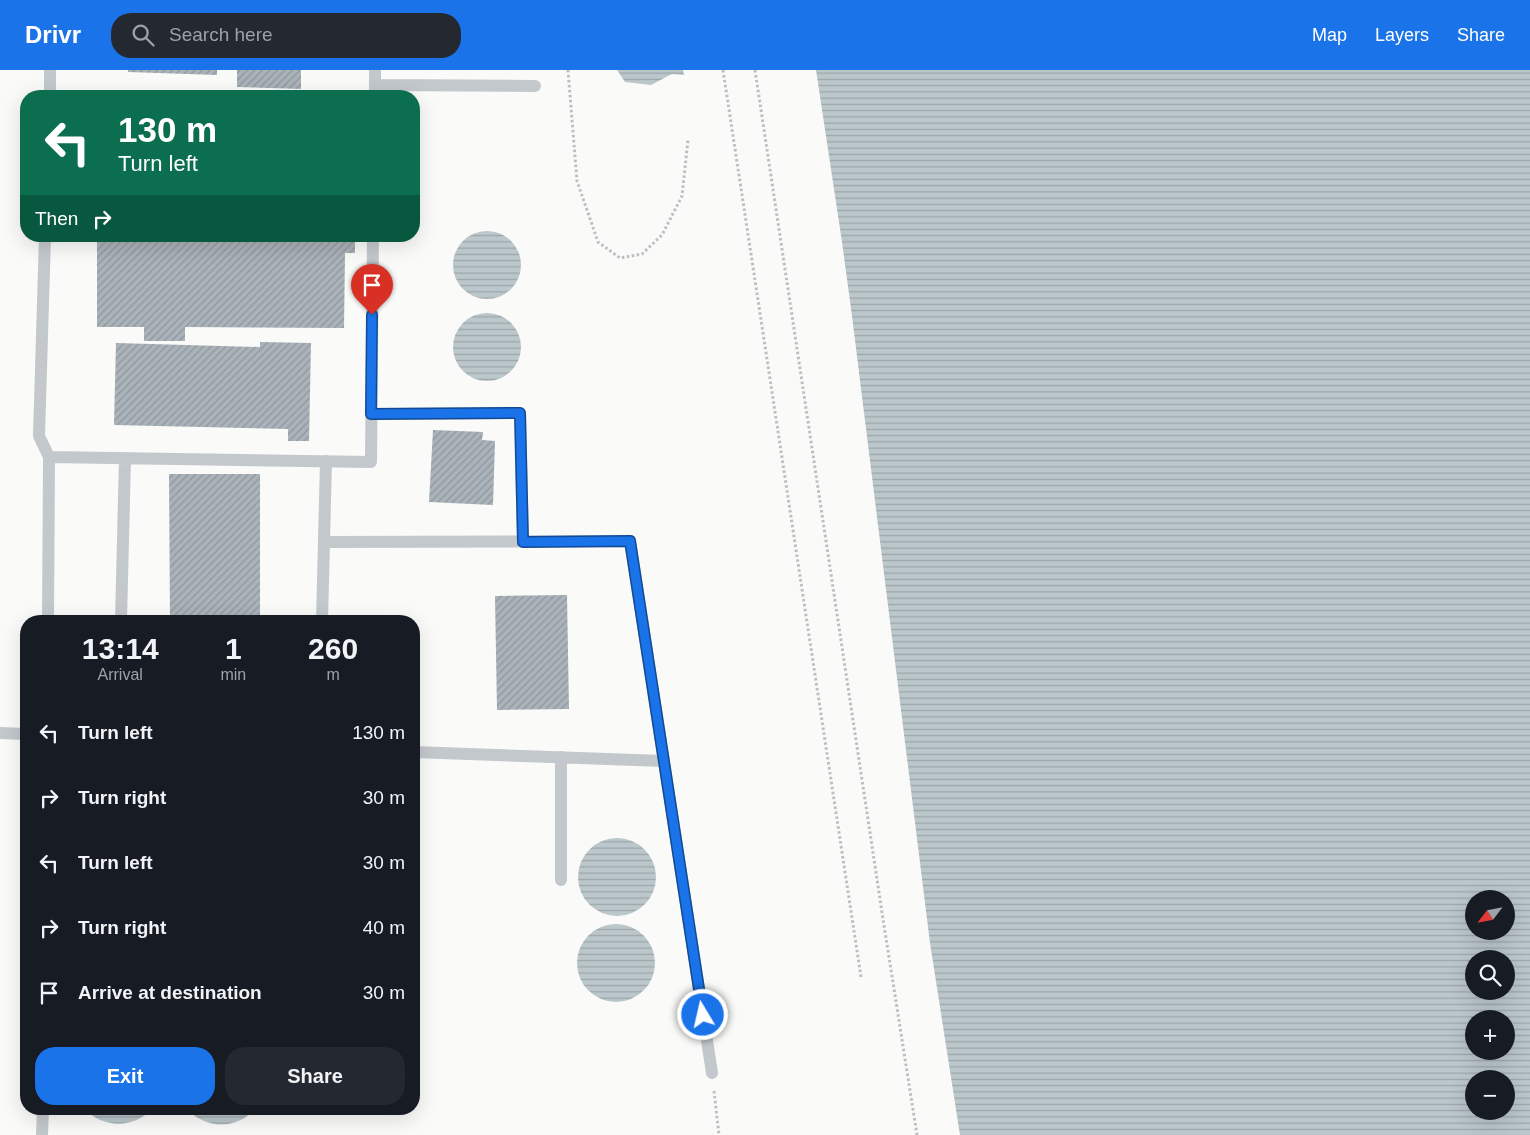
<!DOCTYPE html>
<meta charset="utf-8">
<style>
body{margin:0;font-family:Helvetica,sans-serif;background:#242831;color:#f1f3f6;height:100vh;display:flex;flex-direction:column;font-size:19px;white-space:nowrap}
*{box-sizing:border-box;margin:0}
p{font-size:16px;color:#9ea1a6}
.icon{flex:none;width:28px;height:28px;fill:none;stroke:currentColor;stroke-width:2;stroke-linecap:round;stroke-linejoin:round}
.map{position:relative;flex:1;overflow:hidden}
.side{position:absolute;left:20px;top:545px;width:400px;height:500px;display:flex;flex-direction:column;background:#171b24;border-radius:20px;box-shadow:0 5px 20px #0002}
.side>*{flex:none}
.guide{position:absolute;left:20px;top:20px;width:400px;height:152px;border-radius:20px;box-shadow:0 5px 20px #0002;background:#0b6e4f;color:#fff;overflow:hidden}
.needle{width:32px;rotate:238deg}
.controls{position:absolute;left:1465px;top:820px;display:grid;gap:10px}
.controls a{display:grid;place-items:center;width:50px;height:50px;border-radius:50%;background:#171b24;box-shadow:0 5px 20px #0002;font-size:25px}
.pin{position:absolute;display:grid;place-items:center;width:42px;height:42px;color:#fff;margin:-51px -21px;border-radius:50% 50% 50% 0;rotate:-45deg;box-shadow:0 0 5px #0007}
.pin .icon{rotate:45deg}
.me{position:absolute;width:55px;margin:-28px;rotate:351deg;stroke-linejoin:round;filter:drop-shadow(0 0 4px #0008)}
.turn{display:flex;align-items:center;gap:18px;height:105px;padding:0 15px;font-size:22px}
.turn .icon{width:65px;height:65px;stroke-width:2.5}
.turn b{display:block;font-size:35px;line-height:42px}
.then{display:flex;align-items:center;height:48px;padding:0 15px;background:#0003;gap:10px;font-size:19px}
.eta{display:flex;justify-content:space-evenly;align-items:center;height:85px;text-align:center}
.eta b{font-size:30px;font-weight:700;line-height:35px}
.primary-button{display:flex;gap:10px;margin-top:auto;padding:10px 15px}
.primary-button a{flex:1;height:58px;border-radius:20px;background:#1a73e8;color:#fff;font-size:20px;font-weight:700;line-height:58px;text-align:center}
.primary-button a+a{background:#242831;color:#f1f3f6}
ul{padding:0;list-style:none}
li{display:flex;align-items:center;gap:15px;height:65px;padding:0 15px}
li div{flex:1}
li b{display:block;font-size:19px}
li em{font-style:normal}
header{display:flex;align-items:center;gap:30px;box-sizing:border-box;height:70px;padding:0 25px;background:#1a73e8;color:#fff}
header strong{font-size:24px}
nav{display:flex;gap:28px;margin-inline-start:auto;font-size:18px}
.search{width:350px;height:45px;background:#242831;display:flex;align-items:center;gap:12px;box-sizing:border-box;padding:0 18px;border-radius:20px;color:#9ea1a6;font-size:19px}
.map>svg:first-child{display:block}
.water{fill:url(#water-rules);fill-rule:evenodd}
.building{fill:url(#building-hatch)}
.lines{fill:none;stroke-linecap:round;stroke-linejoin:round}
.path{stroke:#bbbfc2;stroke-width:3;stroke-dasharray:2.5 2.5;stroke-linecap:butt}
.service{stroke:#c3c8cc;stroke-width:12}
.route-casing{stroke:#114b97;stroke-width:12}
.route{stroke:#1a73e8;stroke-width:9}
</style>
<header>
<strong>Drivr</strong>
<div class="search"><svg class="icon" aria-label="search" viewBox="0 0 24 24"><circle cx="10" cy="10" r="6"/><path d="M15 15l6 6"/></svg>Search here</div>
<nav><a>Map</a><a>Layers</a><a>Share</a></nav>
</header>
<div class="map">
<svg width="1530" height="1065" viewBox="0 0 1530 1065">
<defs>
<pattern id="water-rules" width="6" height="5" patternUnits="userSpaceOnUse" patternTransform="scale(1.25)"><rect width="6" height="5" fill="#bbc7cb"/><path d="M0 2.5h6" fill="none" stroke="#9ca6aa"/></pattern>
<pattern id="building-hatch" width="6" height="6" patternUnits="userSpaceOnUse" patternTransform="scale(1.25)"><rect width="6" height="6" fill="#aab3b9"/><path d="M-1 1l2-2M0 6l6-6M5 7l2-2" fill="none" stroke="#8e969c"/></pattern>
</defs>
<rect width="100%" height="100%" fill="#fafaf8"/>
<!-- water -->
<path class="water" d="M617,0H683L684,5L672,4L651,15L625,12Z
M816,0H1530V1065H960L930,873L852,246L842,172ZM1474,829H1506V861H1474ZM1474,889H1506V921H1474ZM1474,949H1506V981H1474ZM1474,1009H1506V1041H1474Z
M453 195a34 34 0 1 1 68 0a34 34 0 1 1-68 0Z
M453 277a34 34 0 1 1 68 0a34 34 0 1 1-68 0Z
M578 807a39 39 0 1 1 78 0a39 39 0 1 1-78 0Z
M577 893a39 39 0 1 1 78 0a39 39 0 1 1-78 0Z
M85,1039H152C135,1058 103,1059 85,1039Z
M187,1039H255C237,1060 205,1059 187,1039Z"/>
<!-- building -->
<path class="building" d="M128,0H217V5L128,2Z
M237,0H301V19L237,17Z
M97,166H355V183H345L344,258L185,257V271H144V257H97Z
M260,272L311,273L309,371H288V359L114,355L116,273L260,277Z
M433,360L483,362L482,370L495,371L493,435L429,432Z
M169,404H260V551H170Z
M567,525L569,639L497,640L495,526Z"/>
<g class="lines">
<!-- path -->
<path class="path" d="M568,0L577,111L598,172L620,188L642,184L662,165L682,126L688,70
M723,0L861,907
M755,0L883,849L917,1065
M714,1021L719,1065"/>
<!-- service -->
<path class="service" d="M375,15L535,16
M50,26V0
M375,26V0
M45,166L39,366L49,387L48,551
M371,344L520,343L523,472
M49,387L371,392L373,166
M324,472L630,471L712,1003
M121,551L125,388
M322,551L326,391
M0,663L26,664
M414,682L663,691
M561,687V810
M42,1065L43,1039"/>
</g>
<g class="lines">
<!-- route casing -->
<g class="route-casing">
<path id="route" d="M372,245L371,344L520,343L523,472L630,471L703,945"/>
</g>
<!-- route -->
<use href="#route" class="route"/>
</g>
</svg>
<div class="controls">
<a><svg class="needle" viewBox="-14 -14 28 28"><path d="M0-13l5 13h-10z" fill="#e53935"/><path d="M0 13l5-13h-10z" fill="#9ea1a6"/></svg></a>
<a><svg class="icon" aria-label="search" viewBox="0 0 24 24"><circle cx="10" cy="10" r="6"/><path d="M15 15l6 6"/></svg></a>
<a>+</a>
<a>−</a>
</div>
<div class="pin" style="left:372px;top:245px;background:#d93025"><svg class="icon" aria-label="arrive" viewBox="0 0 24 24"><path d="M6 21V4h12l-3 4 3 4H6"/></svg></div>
<svg class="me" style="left:703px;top:945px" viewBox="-20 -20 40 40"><circle r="17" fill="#1a73e8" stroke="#fff" stroke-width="3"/><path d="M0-11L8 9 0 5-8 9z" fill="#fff"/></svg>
<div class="guide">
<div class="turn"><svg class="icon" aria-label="left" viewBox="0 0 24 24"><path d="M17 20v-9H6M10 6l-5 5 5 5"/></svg><div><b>130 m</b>Turn left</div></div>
<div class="then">Then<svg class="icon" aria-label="right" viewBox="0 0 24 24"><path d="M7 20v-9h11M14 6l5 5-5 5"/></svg></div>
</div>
<section class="side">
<div class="eta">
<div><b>13:14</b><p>Arrival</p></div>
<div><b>1</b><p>min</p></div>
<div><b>260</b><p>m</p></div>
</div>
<ul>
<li><svg class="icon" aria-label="left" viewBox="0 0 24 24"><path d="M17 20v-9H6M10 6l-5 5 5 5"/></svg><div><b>Turn left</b></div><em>130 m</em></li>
<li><svg class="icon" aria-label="right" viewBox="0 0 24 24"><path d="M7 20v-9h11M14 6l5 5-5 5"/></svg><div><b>Turn right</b></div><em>30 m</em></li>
<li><svg class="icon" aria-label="left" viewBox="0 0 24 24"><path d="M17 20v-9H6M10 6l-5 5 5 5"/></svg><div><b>Turn left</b></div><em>30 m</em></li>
<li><svg class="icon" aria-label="right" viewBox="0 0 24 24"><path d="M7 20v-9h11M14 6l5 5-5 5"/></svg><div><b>Turn right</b></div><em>40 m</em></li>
<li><svg class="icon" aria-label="arrive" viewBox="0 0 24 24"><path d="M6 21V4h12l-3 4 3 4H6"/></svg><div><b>Arrive at destination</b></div><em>30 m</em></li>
</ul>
<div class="primary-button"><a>Exit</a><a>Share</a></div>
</section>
</div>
